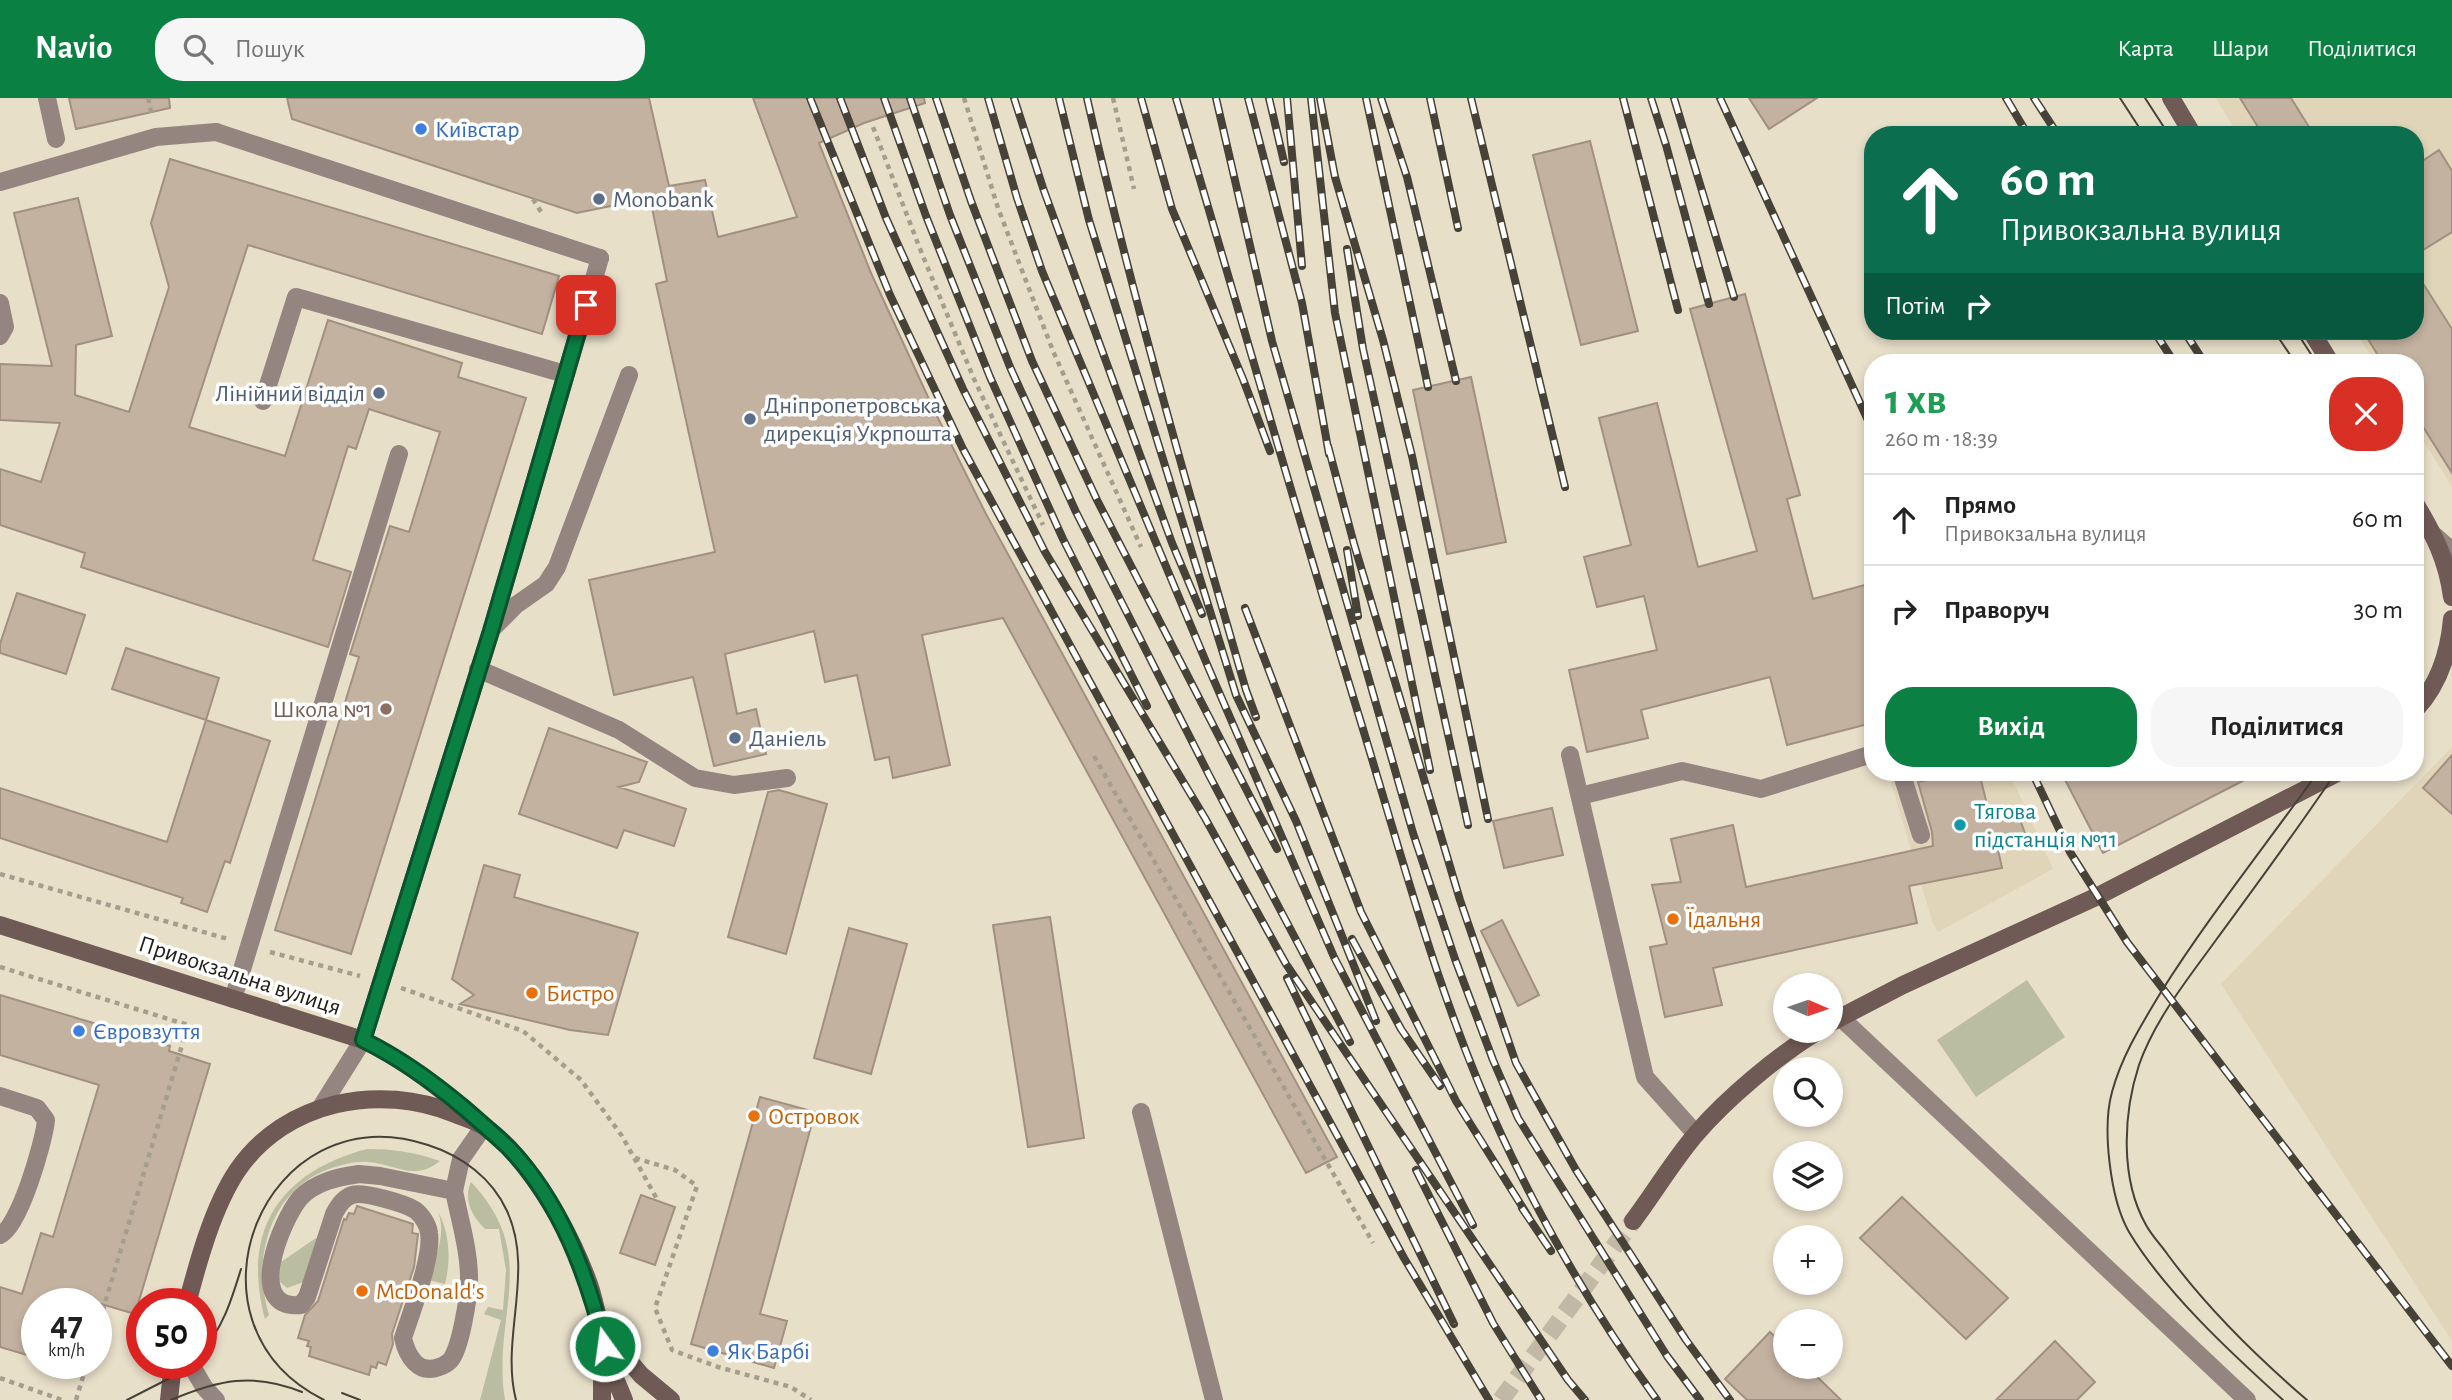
<!DOCTYPE html>
<html lang="uk">
<meta charset="utf-8">
<style>
body{margin:0;font-family:"Alegreya Sans",sans-serif;background:#f6f6f6;color:#222;height:100vh;display:flex;flex-direction:column;font-size:26px;white-space:nowrap}
*{box-sizing:border-box;margin:0}
p{font-size:23px;color:#767676}
.icon{flex:none;width:38px;height:38px;fill:none;stroke:currentColor;stroke-width:2;stroke-linecap:round;stroke-linejoin:round}
.map{position:relative;flex:1;overflow:hidden}
.drawer{position:absolute;left:1864px;top:256px;width:560px;height:427px;display:flex;flex-direction:column;background:#fff;border-radius:28px;box-shadow:0 4px 10px #0003}
.drawer>*{flex:none}
.top-card{position:absolute;left:1864px;top:28px;width:560px;height:214px;border-radius:28px;box-shadow:0 4px 10px #0003;background:#0b6e4f;color:#fff;overflow:hidden}
.needle{width:46px;rotate:92deg}
.controls{position:absolute;left:1773px;top:875px;display:grid;gap:14px}
.controls a{display:grid;place-items:center;width:70px;height:70px;border-radius:50%;background:#fff;box-shadow:0 4px 10px #0003;font-size:35px}
.speed{position:absolute;left:21px;top:1190px;display:flex;gap:14px;font-size:35px;font-weight:700;text-align:center}
.speed>*{display:grid;place-content:center;width:91px;height:91px;border-radius:50%;background:#fff;box-shadow:0 4px 10px #0003;line-height:1}
.speed small{font-size:18px;font-weight:400}
.speed .limit{border:10px solid #d22;background:#fff;color:#111}
.pin{position:absolute;display:grid;place-items:center;width:60px;height:60px;color:#fff;margin:-30px;border-radius:14px;box-shadow:0 4px 10px #0006}
.me{position:absolute;width:77px;margin:-38px;rotate:346deg;stroke-linejoin:round;filter:drop-shadow(0 0 5px #0008)}
.turn{display:flex;align-items:center;gap:24px;height:147px;padding:0 21px;font-size:32px}
.turn .icon{width:91px;height:91px;stroke-width:2.5}
.turn b{display:block;font-size:49px;line-height:60px}
.then{display:flex;align-items:center;height:66px;padding:0 21px;background:#0003;gap:14px;font-size:26px}
.round{display:grid;place-items:center;flex:none;width:74px;height:74px;border-radius:28px;background:#f6f6f6}
.head{display:flex;align-items:center;justify-content:space-between;height:119px;padding:0 21px}
h1{font-size:42px;font-weight:700;line-height:52px;color:#1e9e55}
.primary-button{display:flex;gap:14px;margin-top:auto;padding:14px 21px}
.primary-button a{flex:1;height:80px;border-radius:28px;background:#0b8043;color:#fff;font-size:28px;font-weight:700;line-height:80px;text-align:center}
.primary-button a+a{background:#f6f6f6;color:#222}
ul{padding:0;list-style:none}
li{display:flex;align-items:center;gap:21px;height:91px;padding:0 21px;border-top:2px solid #e0e0e0}
li div{flex:1}
li b{display:block;font-size:26px}
li em{font-style:normal}
header{display:flex;align-items:center;gap:42px;box-sizing:border-box;height:98px;padding:0 35px;background:#0b8043;color:#fff}
header strong{font-size:33px}
nav{display:flex;gap:38px;margin-inline-start:auto;font-size:24px}
.search{width:490px;height:63px;background:#f6f6f6;display:flex;align-items:center;gap:18px;box-sizing:border-box;padding:0 24px;border-radius:28px;color:#767676;font-size:26px}
.map>svg:first-child{display:block}
.built{fill:#e0d5b8}
.green{fill:#bbbda0}
.building{fill:#c4b2a1;stroke:#a19080;stroke-width:2}
.lines{fill:none;stroke-linecap:round;stroke-linejoin:round}
.secondary-tunnel{stroke:#c1b9a6;stroke-width:18;stroke-dasharray:18 9;stroke-linecap:butt}
.path{stroke:#a59e8d;stroke-width:4.5;stroke-dasharray:5 5;stroke-linecap:butt}
.lane{stroke:#958581;stroke-width:18}
.street{stroke:#958581;stroke-width:18}
.secondary{stroke:#705a55;stroke-width:18}
.tram{stroke:#464237;stroke-width:2}
.rail-casing{stroke:#464237;stroke-width:8}
.rail{stroke:#fff;stroke-width:5;stroke-dasharray:16;stroke-linecap:butt}
.route-casing{stroke:#07532c;stroke-width:18}
.route{stroke:#0b8043;stroke-width:12}
.shop-dot{fill:#3f7fe0;stroke:#fff;stroke-width:2.5}
.service-dot{fill:#5c6f8a;stroke:#fff;stroke-width:2.5}
.education-dot{fill:#8d6e63;stroke:#fff;stroke-width:2.5}
.culture-dot{fill:#0f9aa8;stroke:#fff;stroke-width:2.5}
.food-dot{fill:#e8710a;stroke:#fff;stroke-width:2.5}
.labels{text-anchor:middle;stroke-width:7;stroke-linejoin:round;paint-order:stroke}
.shop-label{font-size:24px;fill:#366cbe;stroke:#fff;text-anchor:start}
.service-label{font-size:24px;fill:#4e5e75;stroke:#fff;text-anchor:start}
.education-label{font-size:24px;fill:#785e54;stroke:#fff;text-anchor:end}
.culture-label{font-size:24px;fill:#0d838f;stroke:#fff;text-anchor:start}
.food-label{font-size:24px;fill:#c56008;stroke:#fff;text-anchor:start}
.street-label{font-size:24px;fill:#232018;stroke:#fff}
</style>
<header>
<strong>Navio</strong>
<div class="search"><svg class="icon" aria-label="search" viewBox="0 0 24 24"><circle cx="10" cy="10" r="6"/><path d="M15 15l6 6"/></svg>Пошук</div>
<nav><a>Карта</a><a>Шари</a><a>Поділитися</a></nav>
</header>
<div class="map">
<svg width="2452" height="1302" viewBox="0 0 2452 1302">
<rect width="100%" height="100%" fill="#e8dfc9"/>
<!-- built -->
<path class="built" d="M2216,0H2452V389L2415,329V264H2375L2355,233H2415V37H2238Z
M2452,649V1243L2221,886Z
M1897,674H2009L2053,771L1938,834L1932,823L1890,681Z"/>
<!-- green -->
<path class="green" d="M2027,882L2065,939L1976,999L1937,942Z
M367,1051C393,1051 415,1054 440,1063C414,1084 396,1066 368,1064C360,1063 350,1065 342,1067C273,1083 250,1155 269,1217L265,1221C241,1132 280,1074 367,1051Z
M471,1084C542,1159 491,1217 505,1302H480L501,1222L484,1216L488,1209L503,1212L506,1172L499,1131H485C472,1118 463,1102 471,1084Z
M438,1114C450,1135 451,1163 445,1186L428,1182C435,1160 447,1136 438,1114Z
M316,1140L320,1141L304,1184L287,1190L279,1183L281,1164Z"/>
<!-- building -->
<path class="building" d="M69,0H169L170,10L76,31Z
M287,0H649L669,88L705,82L718,139L797,119L753,0H924L925,5L864,25L819,45L871,175L934,312L986,416L1337,1059L1306,1075L1003,520L922,537L950,667L893,680L889,659L875,662L857,577L825,584L814,533L725,556L737,616L756,611L766,656L714,668L693,579L614,597L589,482L715,454L656,186L667,183L650,100L577,115L292,21Z
M1749,0H1817L1769,31Z
M2240,0H2291L2314,37H2263Z
M1590,43L1638,233L1581,247L1533,57Z
M2439,52L2452,73V134L2415,157V68Z
M170,61L559,178L542,236L248,147L189,329L285,358L328,222L462,265L458,279L526,300L351,856L275,832L359,559L350,556L390,428L409,434L440,334L369,311L356,351L348,348L313,462L351,474L328,549L81,469L85,455L0,427V371L41,384L60,325L0,322V266L52,268L14,115L78,100L112,238L76,247L75,297L129,314L169,189L151,125Z
M2415,173L2452,231V375L2415,316V264H2382L2363,233H2415Z
M1745,196L1800,397L1787,401L1813,501L1872,485V625L1787,647L1770,579L1641,612L1648,640L1587,654L1569,572L1657,552L1644,498L1597,509L1584,459L1631,447L1599,320L1657,305L1698,469L1757,453L1690,211Z
M1471,279L1506,444L1447,456L1413,292Z
M17,495L85,517L66,576L0,555V546Z
M126,550L219,580L206,622L112,591Z
M206,622L270,643L230,765L225,763L207,814L181,805L183,800L0,740V690L167,744Z
M549,630L647,664L639,684L619,689L686,711L674,748L624,732L617,750L519,716Z
M2452,657V716L2423,690Z
M1966,674H1979L1991,723L2017,713L2027,741L1998,752L2002,770L1909,788L1917,825L1713,870L1722,907L1665,919L1650,849L1667,846L1652,787L1681,784L1671,741L1733,727L1746,789L1933,748L1932,734L1918,684Z
M2061,674H2260L2103,755Z
M779,692L827,706L786,856L728,839L768,694Z
M1552,710L1563,757L1504,770L1493,723Z
M484,767L520,777L514,799L638,835L608,937L570,932L460,906L474,897L452,881Z
M1050,819L1084,1040L1028,1049L993,827Z
M1502,822L1539,897L1518,908L1481,833Z
M849,830L907,846L871,976L814,960Z
M0,897L170,948L169,953L210,966L135,1216L101,1206H37V1260L0,1249V1189L22,1196L41,1135L53,1139L99,987L0,957Z
M760,999L815,1014L760,1216L787,1223L774,1270L691,1246Z
M641,1097L675,1109L655,1167L620,1155Z
M1902,1099L2008,1200L1966,1241L1860,1140Z
M357,1108L413,1126L412,1135L418,1136L414,1169L392,1236L393,1246L386,1267L378,1264L376,1270L371,1268L369,1277L309,1258L311,1249L307,1248L309,1243L298,1240L305,1217L318,1203L344,1121L346,1122L349,1115L354,1116Z
M1770,1234L1785,1248V1269H1807L1841,1302H1747L1725,1281Z
M2055,1243L2095,1284L2077,1302H1996Z"/>
<g class="lines">
<!-- secondary-tunnel -->
<path class="secondary-tunnel" d="M1501,1302L1633,1123"/>
<!-- path -->
<path class="path" d="M148,0L152,18
M964,0L998,110L1053,253L1141,449
M1113,0L1134,91
M873,29L922,156L974,281L1043,427
M533,101L543,117
M1094,658L1373,1145
M0,776L228,841
M270,854L360,878
M0,869L188,927L96,1235
M401,890L523,933L581,982L622,1038L658,1103
M635,1060L675,1072L697,1088L655,1210L672,1252L718,1269L791,1289L811,1302
M0,1280L62,1302
M76,1302L87,1265"/>
<!-- lane -->
<path class="lane" d="M47,0L56,41
M0,84L156,39L216,34
M0,205L5,229L0,238
M263,303L296,199L565,276
M2435,438L2452,453
M493,530L516,507L546,486L557,469L629,277
M478,571L619,632L695,680L734,687L787,680
M1570,657L1645,979L1696,1036
M1901,674L1921,737
M1580,698L1682,673L1761,691L1872,656
M233,901L399,356
M1840,919L2247,1302
M0,998L37,1010L46,1022C44,1044 19,1130 0,1137
M321,1009L363,942L491,533L600,160
M1141,1014L1214,1302
M359,1076L380,1078L454,1093C460,1123 470,1155 469,1185C468,1202 461,1246 452,1260C450,1264 443,1268 439,1269C418,1277 407,1258 403,1240C411,1215 433,1158 429,1135C428,1127 422,1117 415,1112C406,1106 363,1093 352,1097C343,1100 338,1108 334,1116L307,1199L301,1207C244,1213 281,1123 300,1100C315,1084 338,1079 359,1076Z
M454,1093L461,1061L484,1028"/>
<!-- street -->
<path class="street" d="M216,34L600,160
M190,1265L204,1289L216,1302"/>
<!-- secondary -->
<path class="secondary" d="M2171,0L2193,37
M2311,233L2330,264
M2415,405C2434,437 2447,461 2452,499
M2415,612C2438,588 2449,554 2452,521
M0,827L363,942C404,962 439,989 474,1019
M1830,925L1903,887L2098,798L2339,674
M1633,1123C1654,1095 1673,1063 1696,1036C1727,1000 1777,958 1818,933
M187,1206C198,1164 213,1109 237,1073C285,1002 380,985 455,1016C465,1020 476,1023 485,1029C500,1039 515,1056 526,1070C552,1104 574,1145 589,1186C598,1212 601,1241 610,1268C614,1279 620,1291 624,1302
M602,1231L641,1277L671,1302
M169,1302L173,1265
M602,1302V1263"/>
<!-- tram -->
<path class="tram" d="M2120,0L2144,37
M2145,0L2169,37
M2274,233L2295,264
M2296,233L2316,264
M201,1254C223,1231 232,1200 241,1171
M342,1295L360,1302
M127,1302L170,1280L190,1265
M171,1302C218,1282 253,1274 302,1294
M324,1302C170,1225 264,993 428,1047C462,1058 492,1080 507,1113C535,1174 500,1240 516,1302
M2283,1302C2231,1255 2165,1194 2129,1134C2110,1101 2102,1030 2112,994C2122,957 2142,926 2161,894C2209,818 2266,747 2318,674
M2307,1302C2257,1259 2207,1210 2168,1157C2161,1147 2152,1138 2146,1127C2120,1081 2123,1016 2139,967C2155,921 2188,881 2216,842C2257,786 2298,731 2336,674"/>
<!-- rail casing -->
<g class="rail-casing">
<path id="rail" d="M810,0L890,197L963,351L1404,1160L1489,1302
M840,0L886,120L963,291L1045,454L1205,720L1286,866L1568,1282L1585,1302
M884,0L926,118L990,279L1063,441L1147,608
M910,0L950,117L1010,269L1076,414L1209,677L1350,944
M936,0L971,103L1032,263L1097,402L1277,751
M988,0L1017,100L1042,173L1209,571L1334,859L1473,1127
M1014,0L1043,90L1172,445L1202,516
M1059,0L1089,122L1236,597L1296,723L1376,923
M1087,0C1132,199 1189,395 1246,592L1256,619
M1141,0L1172,111L1243,281L1270,353
M1176,0C1237,206 1296,413 1359,618C1402,758 1439,903 1501,1036C1544,1129 1597,1219 1657,1302
M1216,0L1272,243L1413,735L1455,861L1493,962L1518,1020L1667,1258L1700,1302
M1248,0L1302,205L1329,356
M1269,0L1284,64
M1287,0L1302,168
M1311,0L1335,215L1430,672
M1320,0L1335,79L1383,242L1412,358L1488,721
M1366,0L1428,289
M1381,0L1407,79L1456,283
M1430,0L1458,130
M1471,0L1565,389
M1623,0L1678,212
M1651,0L1666,47L1709,206
M1674,0L1734,199
M1720,0L1872,331
M2006,0L2028,37
M2034,0L2058,37
M1347,151L1363,251L1468,727
M2154,233L2174,264
M2184,233L2204,264
M1328,348L1354,446L1460,802L1516,965L1576,1072L1686,1242L1730,1302
M1347,452L1358,518
M1245,510L1361,814L1456,1003L1528,1118
M2032,674L2070,754L2127,844L2452,1268
M1352,841L1401,931L1440,988
M1287,880L1454,1226
M1416,1072L1493,1225L1541,1302
M1522,1110L1551,1153"/>
</g>
<!-- rail -->
<use href="#rail" class="rail"/>
</g>
<g class="lines">
<!-- route casing -->
<g class="route-casing">
<path id="route" d="M586,207L491,533L363,942C400,960 432,983 464,1010C479,1023 494,1036 508,1049C561,1104 587,1177 605,1248"/>
</g>
<!-- route -->
<use href="#route" class="route"/>
</g>
<!-- markers -->
<g class="shop-dot">
<circle cx="421" cy="31" r="7"/>
<circle cx="79" cy="933" r="7"/>
<circle cx="713" cy="1253" r="7"/>
</g>
<g class="service-dot">
<circle cx="599" cy="101" r="7"/>
<circle cx="379" cy="295" r="7"/>
<circle cx="750" cy="321" r="7"/>
<circle cx="735" cy="640" r="7"/>
</g>
<circle class="education-dot" cx="386" cy="611" r="7"/>
<circle class="culture-dot" cx="1960" cy="727" r="7"/>
<g class="food-dot">
<circle cx="1673" cy="821" r="7"/>
<circle cx="532" cy="895" r="7"/>
<circle cx="754" cy="1018" r="7"/>
<circle cx="362" cy="1193" r="7"/>
</g>
<g class="labels">
<!-- shop labels -->
<g class="shop-label">
<text x="435" y="39">Київстар</text>
<text x="93" y="941">Євровзуття</text>
<text x="727" y="1261">Як Барбі</text>
</g>
<!-- service labels -->
<g class="service-label">
<text x="613" y="109">Monobank</text>
<text x="365" y="303" text-anchor="end">Лінійний відділ</text>
<text x="764" y="315">Дніпропетровська<tspan x="764" dy="28">дирекція Укрпошта</tspan></text>
<text x="749" y="648">Даніель</text>
</g>
<!-- education labels -->
<g class="education-label">
<text x="372" y="619">Школа №1</text>
</g>
<!-- culture labels -->
<g class="culture-label">
<text x="1974" y="721">Тягова<tspan x="1974" dy="28">пiдстанцiя №11</tspan></text>
</g>
<!-- food labels -->
<g class="food-label">
<text x="1687" y="829">Їдальня</text>
<text x="546" y="903">Бистро</text>
<text x="768" y="1026">Островок</text>
<text x="376" y="1201">McDonald's</text>
</g>
<!-- street labels -->
<g class="street-label">
<text transform="translate(240 877) rotate(18)" y="8">Привокзальна вулиця</text>
</g>
</g>
</svg>
<div class="controls">
<a><svg class="needle" viewBox="-14 -14 28 28"><path d="M0-13l5 13h-10z" fill="#e53935"/><path d="M0 13l5-13h-10z" fill="#767676"/></svg></a>
<a><svg class="icon" aria-label="search" viewBox="0 0 24 24"><circle cx="10" cy="10" r="6"/><path d="M15 15l6 6"/></svg></a>
<a><svg class="icon" aria-label="layers" viewBox="0 0 24 24"><path d="M12 4l9 5-9 5-9-5zM3 14l9 5 9-5"/></svg></a>
<a>+</a>
<a>−</a>
</div>
<div class="speed"><div>47<small>km/h</small></div><div class="limit">50</div></div>
<div class="pin" style="left:586px;top:207px;background:#d93025"><svg class="icon" aria-label="arrive" viewBox="0 0 24 24"><path d="M6 21V4h12l-3 4 3 4H6"/></svg></div>
<svg class="me" style="left:605px;top:1248px" viewBox="-20 -20 40 40"><circle r="17" fill="#0b8043" stroke="#fff" stroke-width="3"/><path d="M0-11L8 9 0 5-8 9z" fill="#fff"/></svg>
<div class="top-card">
<div class="turn"><svg class="icon" aria-label="ahead" viewBox="0 0 24 24"><path d="M12 20V5M6 11l6-6 6 6"/></svg><div><b>60 m</b>Привокзальна вулиця</div></div>
<div class="then">Потім<svg class="icon" aria-label="right" viewBox="0 0 24 24"><path d="M7 20v-9h11M14 6l5 5-5 5"/></svg></div>
</div>
<section class="drawer">
<div class="head"><div><h1>1 хв</h1><p>260 m · 18:39</p></div><a class="round" style="background:#d93025;color:#fff"><svg class="icon" aria-label="close" viewBox="0 0 24 24"><path d="M6 6l12 12M18 6L6 18"/></svg></a></div>
<ul>
<li><svg class="icon" aria-label="ahead" viewBox="0 0 24 24"><path d="M12 20V5M6 11l6-6 6 6"/></svg><div><b>Прямо</b><p>Привокзальна вулиця</p></div><em>60 m</em></li>
<li><svg class="icon" aria-label="right" viewBox="0 0 24 24"><path d="M7 20v-9h11M14 6l5 5-5 5"/></svg><div><b>Праворуч</b></div><em>30 m</em></li>
</ul>
<div class="primary-button"><a>Вихід</a><a>Поділитися</a></div>
</section>
</div>
